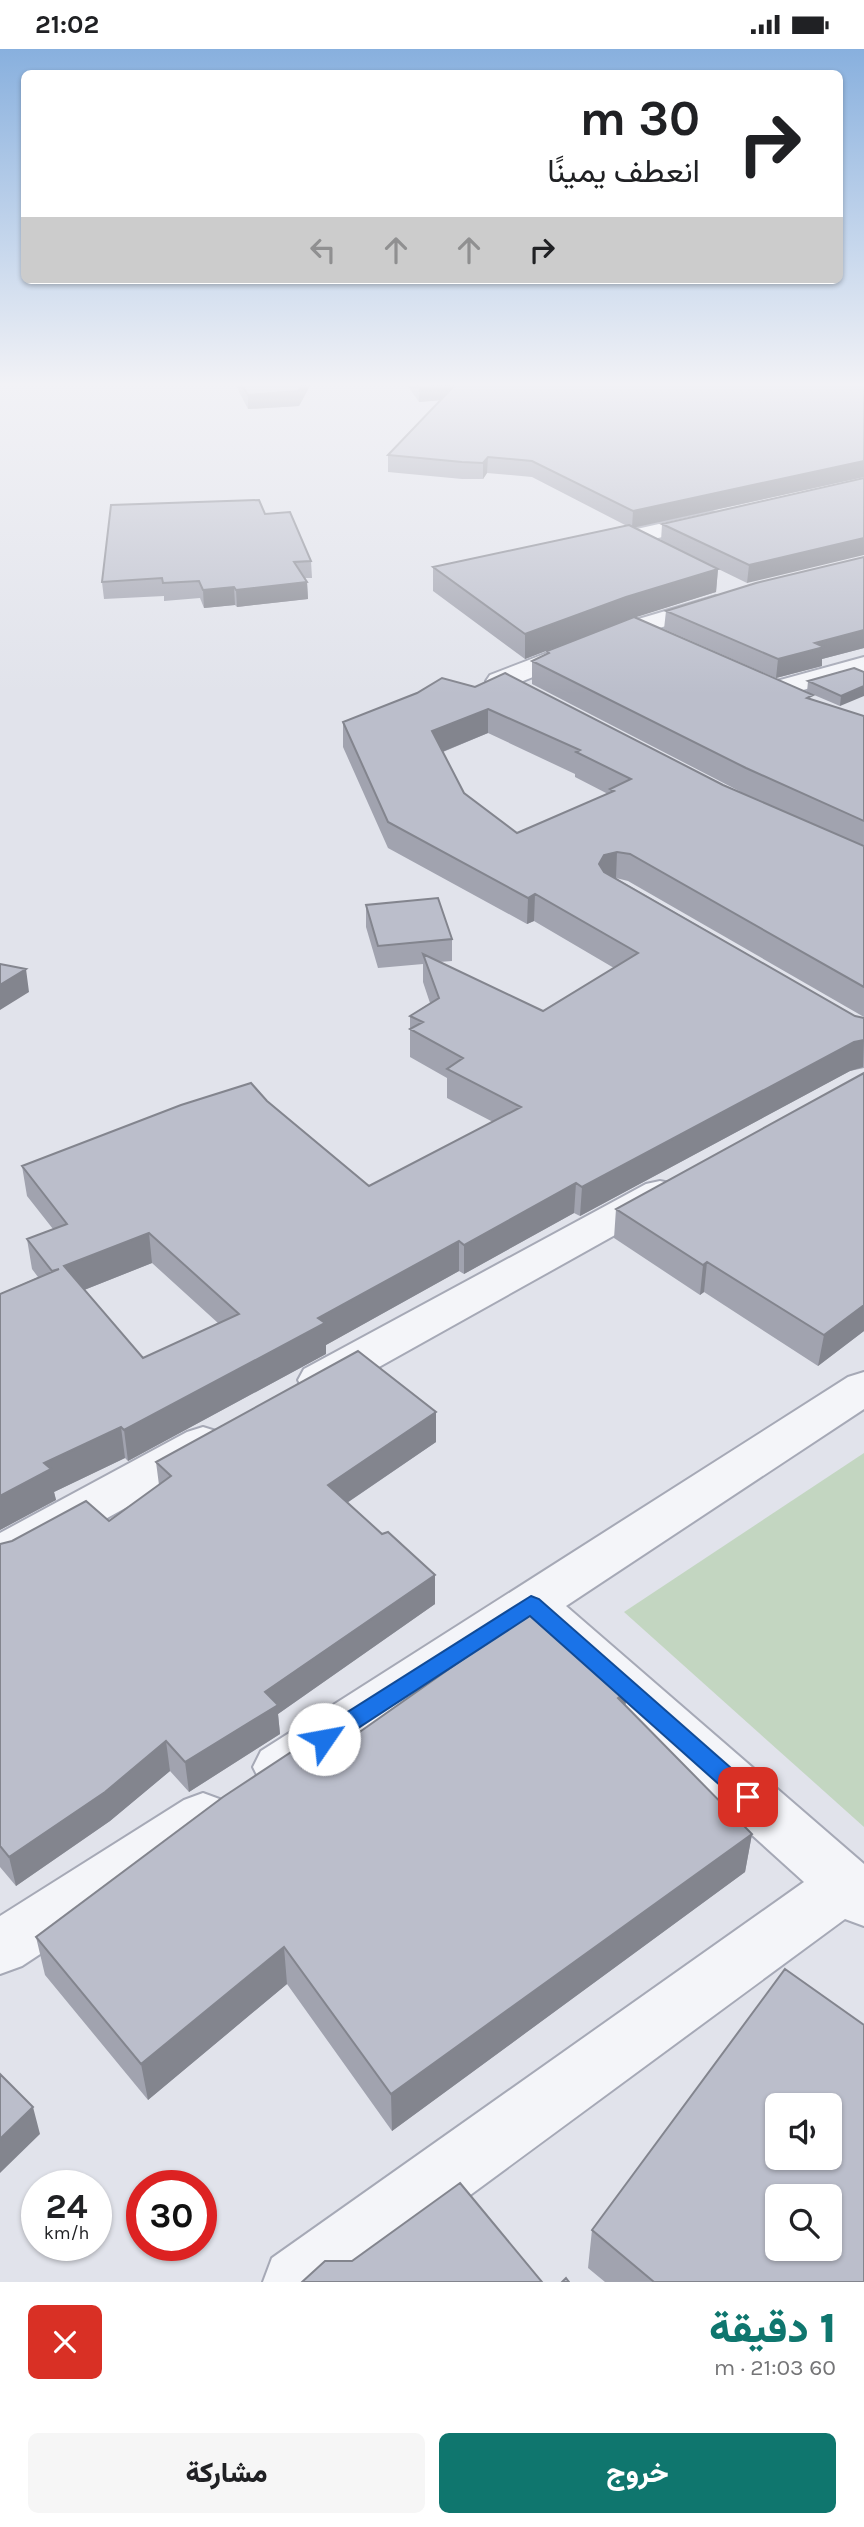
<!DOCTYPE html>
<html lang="ar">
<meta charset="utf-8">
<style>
body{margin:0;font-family:Karla,Vazirmatn,sans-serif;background:#f6f6f6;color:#202124;direction:rtl;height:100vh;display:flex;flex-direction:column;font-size:26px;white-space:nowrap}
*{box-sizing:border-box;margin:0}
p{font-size:23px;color:#757577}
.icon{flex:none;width:38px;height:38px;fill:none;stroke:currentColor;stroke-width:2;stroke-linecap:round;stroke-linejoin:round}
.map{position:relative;height:2233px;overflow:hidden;direction:ltr}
.details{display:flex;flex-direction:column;background:#fff;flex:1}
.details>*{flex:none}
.top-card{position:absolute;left:21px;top:21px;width:822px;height:214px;border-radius:10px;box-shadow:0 2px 5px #0004;direction:rtl;background:#fff;color:#202124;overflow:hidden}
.fabs{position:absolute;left:765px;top:2044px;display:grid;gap:14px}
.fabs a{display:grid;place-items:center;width:77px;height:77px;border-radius:10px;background:#fff;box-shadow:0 2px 5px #0004;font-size:35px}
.speed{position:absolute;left:21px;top:2121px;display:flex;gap:14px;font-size:35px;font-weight:700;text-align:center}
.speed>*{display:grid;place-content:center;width:91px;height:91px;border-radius:50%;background:#fff;box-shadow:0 2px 5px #0004;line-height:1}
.speed small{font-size:18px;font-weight:400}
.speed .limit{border:10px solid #d22;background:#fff;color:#111}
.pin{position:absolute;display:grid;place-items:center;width:60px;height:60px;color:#fff;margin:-30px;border-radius:14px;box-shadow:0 4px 10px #0006}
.me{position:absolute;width:77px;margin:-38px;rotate:57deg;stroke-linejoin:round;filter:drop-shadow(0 0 5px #0008)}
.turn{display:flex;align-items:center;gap:24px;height:147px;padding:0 28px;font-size:32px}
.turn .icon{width:91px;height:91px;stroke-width:2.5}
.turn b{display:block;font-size:49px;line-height:60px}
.lanes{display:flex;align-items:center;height:66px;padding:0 28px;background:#0003;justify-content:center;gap:35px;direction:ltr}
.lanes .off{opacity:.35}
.round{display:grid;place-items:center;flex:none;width:74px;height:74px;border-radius:10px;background:#f6f6f6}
.headline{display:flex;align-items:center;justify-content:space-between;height:119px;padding:0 28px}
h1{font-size:42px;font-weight:800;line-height:52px;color:#0f766e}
.action{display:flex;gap:14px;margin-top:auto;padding:14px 28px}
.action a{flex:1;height:80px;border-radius:10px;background:#0f766e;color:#fff;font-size:28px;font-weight:800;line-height:80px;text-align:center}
.action a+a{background:#f6f6f6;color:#202124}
.status{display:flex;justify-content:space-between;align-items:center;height:49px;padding:0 35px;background:#fff;direction:ltr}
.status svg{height:19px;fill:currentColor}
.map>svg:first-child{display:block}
.green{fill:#c3d6c1}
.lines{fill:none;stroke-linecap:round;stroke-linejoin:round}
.minor-casing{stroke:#a6a9b6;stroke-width:4}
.minor{fill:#f4f5f9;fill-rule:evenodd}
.wall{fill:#a1a3af;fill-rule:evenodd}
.shaded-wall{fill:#83858e}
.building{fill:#bbbecb;stroke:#83858e;stroke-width:2;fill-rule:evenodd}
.route{fill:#1a73e8;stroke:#114b97;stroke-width:2}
</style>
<div class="status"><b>21:02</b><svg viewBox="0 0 49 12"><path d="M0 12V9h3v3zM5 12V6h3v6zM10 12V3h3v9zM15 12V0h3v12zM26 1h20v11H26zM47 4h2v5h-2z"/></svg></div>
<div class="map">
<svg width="864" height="2233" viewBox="0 0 864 2233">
<rect width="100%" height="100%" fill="#e1e3eb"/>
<!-- green -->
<path class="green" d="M864,1404V1778L624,1563Z"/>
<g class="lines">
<!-- minor casing -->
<g class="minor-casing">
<path id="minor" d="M712,463L720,465L723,470L720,475L596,503L588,501L585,496L588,491Z
M716,547L725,549L728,554L725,559L643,584L508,638L499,640L490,638L486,632L490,626L625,574Z
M864,608V624L771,650L762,648L758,642L762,636Z
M660,1132L674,1135L680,1144L674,1153L336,1342L320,1346L304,1342L298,1331L304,1320L646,1135Z
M864,1323V1360L566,1557L864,1815V1877L845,1870L352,2233H263L272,2209L804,1833L528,1583L299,1734L280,1741L261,1734L253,1718L261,1702L848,1328Z
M203,1378L219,1383L226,1395L219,1407L17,1519L0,1525V1484L187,1383Z
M203,1744L222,1751L230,1768L222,1785L22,1917L0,1925V1867L184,1751Z"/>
</g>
<!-- minor -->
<use href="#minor" class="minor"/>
</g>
<!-- wall -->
<path class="wall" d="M234,333H312L299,357L248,360Z
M405,333H864V428L634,479L661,492L662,475L864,429L747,534L667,495L718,520L716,543L635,568L813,651L864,667V968L628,832L616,829L855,967L864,969V1019L850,1022L580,1167L574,1164L464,1225L459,1222L326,1296V1305L128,1412L125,1409L54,1443L56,1451L0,1481V1245L38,1228L32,1220L27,1190L53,1180L27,1147L22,1117L267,1052L369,1137L493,1073L447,1049V1029L410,1008V967L430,954L423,933V915L378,919L366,878V856L452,890V912L439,913L543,962L614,919L534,872L527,875L388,799L343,698V673L417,644L442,629L741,743L532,635V612L547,605V602L628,570L525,610L433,542V518L627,477L532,428L487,424L483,430H462L388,423V406L440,351L419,353ZM488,684L575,725V728L608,745L517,784L464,744L443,703ZM152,1214L218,1274L143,1309L84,1241Z
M265,465L311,512L312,529H305L307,533L308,550L237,558L235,556L204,559L200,549L164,552V547L104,550L102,533Z
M864,508V599L822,610V617L776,629L664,580L666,562Z
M864,623L840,657L807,643L808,632Z
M616,1160L864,1282L818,1317L704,1243L700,1246L614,1189Z
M436,1363V1393L347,1454L382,1485L435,1526V1555L278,1665L280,1685L189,1743L170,1722L110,1772L16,1837L0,1818V1495L109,1472L159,1436L156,1413Z
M627,1642L625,1656L752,1785L745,1823L392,2082L287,1935L148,2051L45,1926L36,1888L334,1701Z
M592,2181L864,2233H605L588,2219Z"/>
<!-- shaded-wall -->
<path class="shaded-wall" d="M304,333H312L299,357L248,360V346Z
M456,335V350L419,353V338Z
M488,408L487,424L483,430V414Z
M864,412V428L632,479L633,462Z
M864,489V506L747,534L749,516Z
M718,520L716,543L624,572L525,610V585L626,548Z
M307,533L308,550L237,558L236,541Z
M234,538L235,556L204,559L203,541Z
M864,581V599L822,610V617L776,629L778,610L815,594Z
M864,637V647L840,657L841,647Z
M488,660V684L432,707V682Z
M617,803L616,829L603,832L599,815L604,806Z
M535,845L534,872L527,875L528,849Z
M26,920L29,943L0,961V936Z
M864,991L863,1018L850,1022L580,1167L582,1138L854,993Z
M576,1134L574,1164L464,1225V1196Z
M149,1184L152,1214L69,1247L64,1217Z
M459,1192V1222L326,1296V1305L128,1412L124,1381L318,1269Z
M707,1213L704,1243L700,1246L703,1216Z
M864,1256V1282L818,1317L824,1286Z
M436,1363V1393L329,1466L328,1436Z
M121,1378L125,1409L54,1443L56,1451L0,1481V1447L44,1414Z
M435,1526V1555L278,1665L280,1685L189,1743L185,1713L265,1643Z
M627,1642L623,1680L618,1649Z
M166,1692L170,1722L110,1772L16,1837L9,1808Z
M752,1785L745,1823L392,2082L391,2045Z
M284,1898L287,1935L148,2051L141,2015Z
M33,2058L40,2085L0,2124V2090Z"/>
<!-- building -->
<path class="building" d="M240,333H304L298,342L248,346Z
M415,333H864V412L633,462L532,412L488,408L483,414L462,413L388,406L456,335L419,338Z
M864,429V489L749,516L662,475Z
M259,451L265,465L290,463L311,512L294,513L307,533L236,541L234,538L203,541L199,532L163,534L162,529L102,533L111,456Z
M629,476L718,520L626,548L525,585L433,518Z
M864,508V581L815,594L824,598L778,610L666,562L756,534Z
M634,568L813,646L807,649L864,667V772L746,719L532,612L549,604L547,602Z
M854,619L864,623V637L841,647L808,632Z
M505,624L723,736L864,797V938L630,805L617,803L604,806L599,815L604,823L855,967L864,969V991L854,993L582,1138L576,1134L464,1196L459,1192L318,1269L325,1274L124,1381L121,1378L44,1414L51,1420L0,1447V1245L59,1220L52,1222L27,1190L67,1175L22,1117L181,1056L251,1034L267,1052L369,1137L521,1058L447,1020L463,1009L410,980L423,973L410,967L439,949L423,905L543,962L638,904L535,845L528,849L388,773L343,673L417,644L442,629L475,638ZM488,660L580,701L576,703L631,730L610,740L614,742L517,784L464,744L432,682ZM149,1184L239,1265L143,1309L64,1217Z
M438,849L452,890L378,897L366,856Z
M0,915L26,920L0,936Z
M864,1024V1256L824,1286L707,1213L703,1216L616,1160Z
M358,1302L436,1363L328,1436L382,1485L388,1483L435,1526L265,1643L278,1656L185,1713L166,1692L105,1743L9,1808L0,1797V1495L12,1492L86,1452L109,1472L171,1427L156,1413Z
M534,1560L627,1642L618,1649L752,1785L391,2045L284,1898L141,2015L36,1888L223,1748L317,1686L334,1701Z
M785,1920L864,1976V2233H654L592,2181ZM777,2056H830V2109H777ZM777,2147H830V2200H777Z
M0,2025L33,2058L0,2090Z
M460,2134L542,2233H302L325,2212H352Z
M566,2229L569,2233H562Z"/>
<!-- sky -->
<linearGradient id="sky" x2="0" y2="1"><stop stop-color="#88b0de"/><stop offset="0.52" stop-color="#f2f2f6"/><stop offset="1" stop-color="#f2f2f6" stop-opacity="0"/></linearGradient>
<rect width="864" height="645" fill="url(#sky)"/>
<!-- route -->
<path class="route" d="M531,1547L539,1550L756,1741L760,1748L756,1755L748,1758L741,1755L530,1567L332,1696L324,1699L316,1696L313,1690L316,1683Z"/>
</svg>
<div class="fabs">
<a><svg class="icon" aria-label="sound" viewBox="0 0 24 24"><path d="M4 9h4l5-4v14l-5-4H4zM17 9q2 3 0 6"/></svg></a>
<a><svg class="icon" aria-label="search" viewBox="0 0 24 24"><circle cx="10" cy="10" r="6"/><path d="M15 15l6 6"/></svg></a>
</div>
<div class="speed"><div>24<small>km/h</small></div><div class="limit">30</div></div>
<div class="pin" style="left:748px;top:1748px;background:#d93025"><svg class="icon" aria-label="arrive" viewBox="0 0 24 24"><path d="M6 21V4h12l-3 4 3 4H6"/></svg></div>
<svg class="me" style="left:324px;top:1690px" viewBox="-20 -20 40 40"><circle r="19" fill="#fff"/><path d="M0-13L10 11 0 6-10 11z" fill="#1a73e8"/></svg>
<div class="top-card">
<div class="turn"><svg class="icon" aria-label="right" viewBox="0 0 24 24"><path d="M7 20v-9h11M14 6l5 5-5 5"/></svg><div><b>30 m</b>انعطف يمينًا</div></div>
<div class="lanes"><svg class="icon off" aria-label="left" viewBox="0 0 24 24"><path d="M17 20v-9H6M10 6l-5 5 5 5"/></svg><svg class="icon off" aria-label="ahead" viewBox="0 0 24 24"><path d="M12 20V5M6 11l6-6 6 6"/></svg><svg class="icon off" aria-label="ahead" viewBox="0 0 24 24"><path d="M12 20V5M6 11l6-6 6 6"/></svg><svg class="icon" aria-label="right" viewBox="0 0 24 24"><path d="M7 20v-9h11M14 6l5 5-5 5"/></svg></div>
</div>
</div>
<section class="details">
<div class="headline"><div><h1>1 دقيقة</h1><p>60 m · 21:03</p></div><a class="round" style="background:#d93025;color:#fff"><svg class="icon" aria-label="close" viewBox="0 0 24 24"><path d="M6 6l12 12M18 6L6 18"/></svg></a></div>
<div class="action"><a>خروج</a><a>مشاركة</a></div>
</section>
